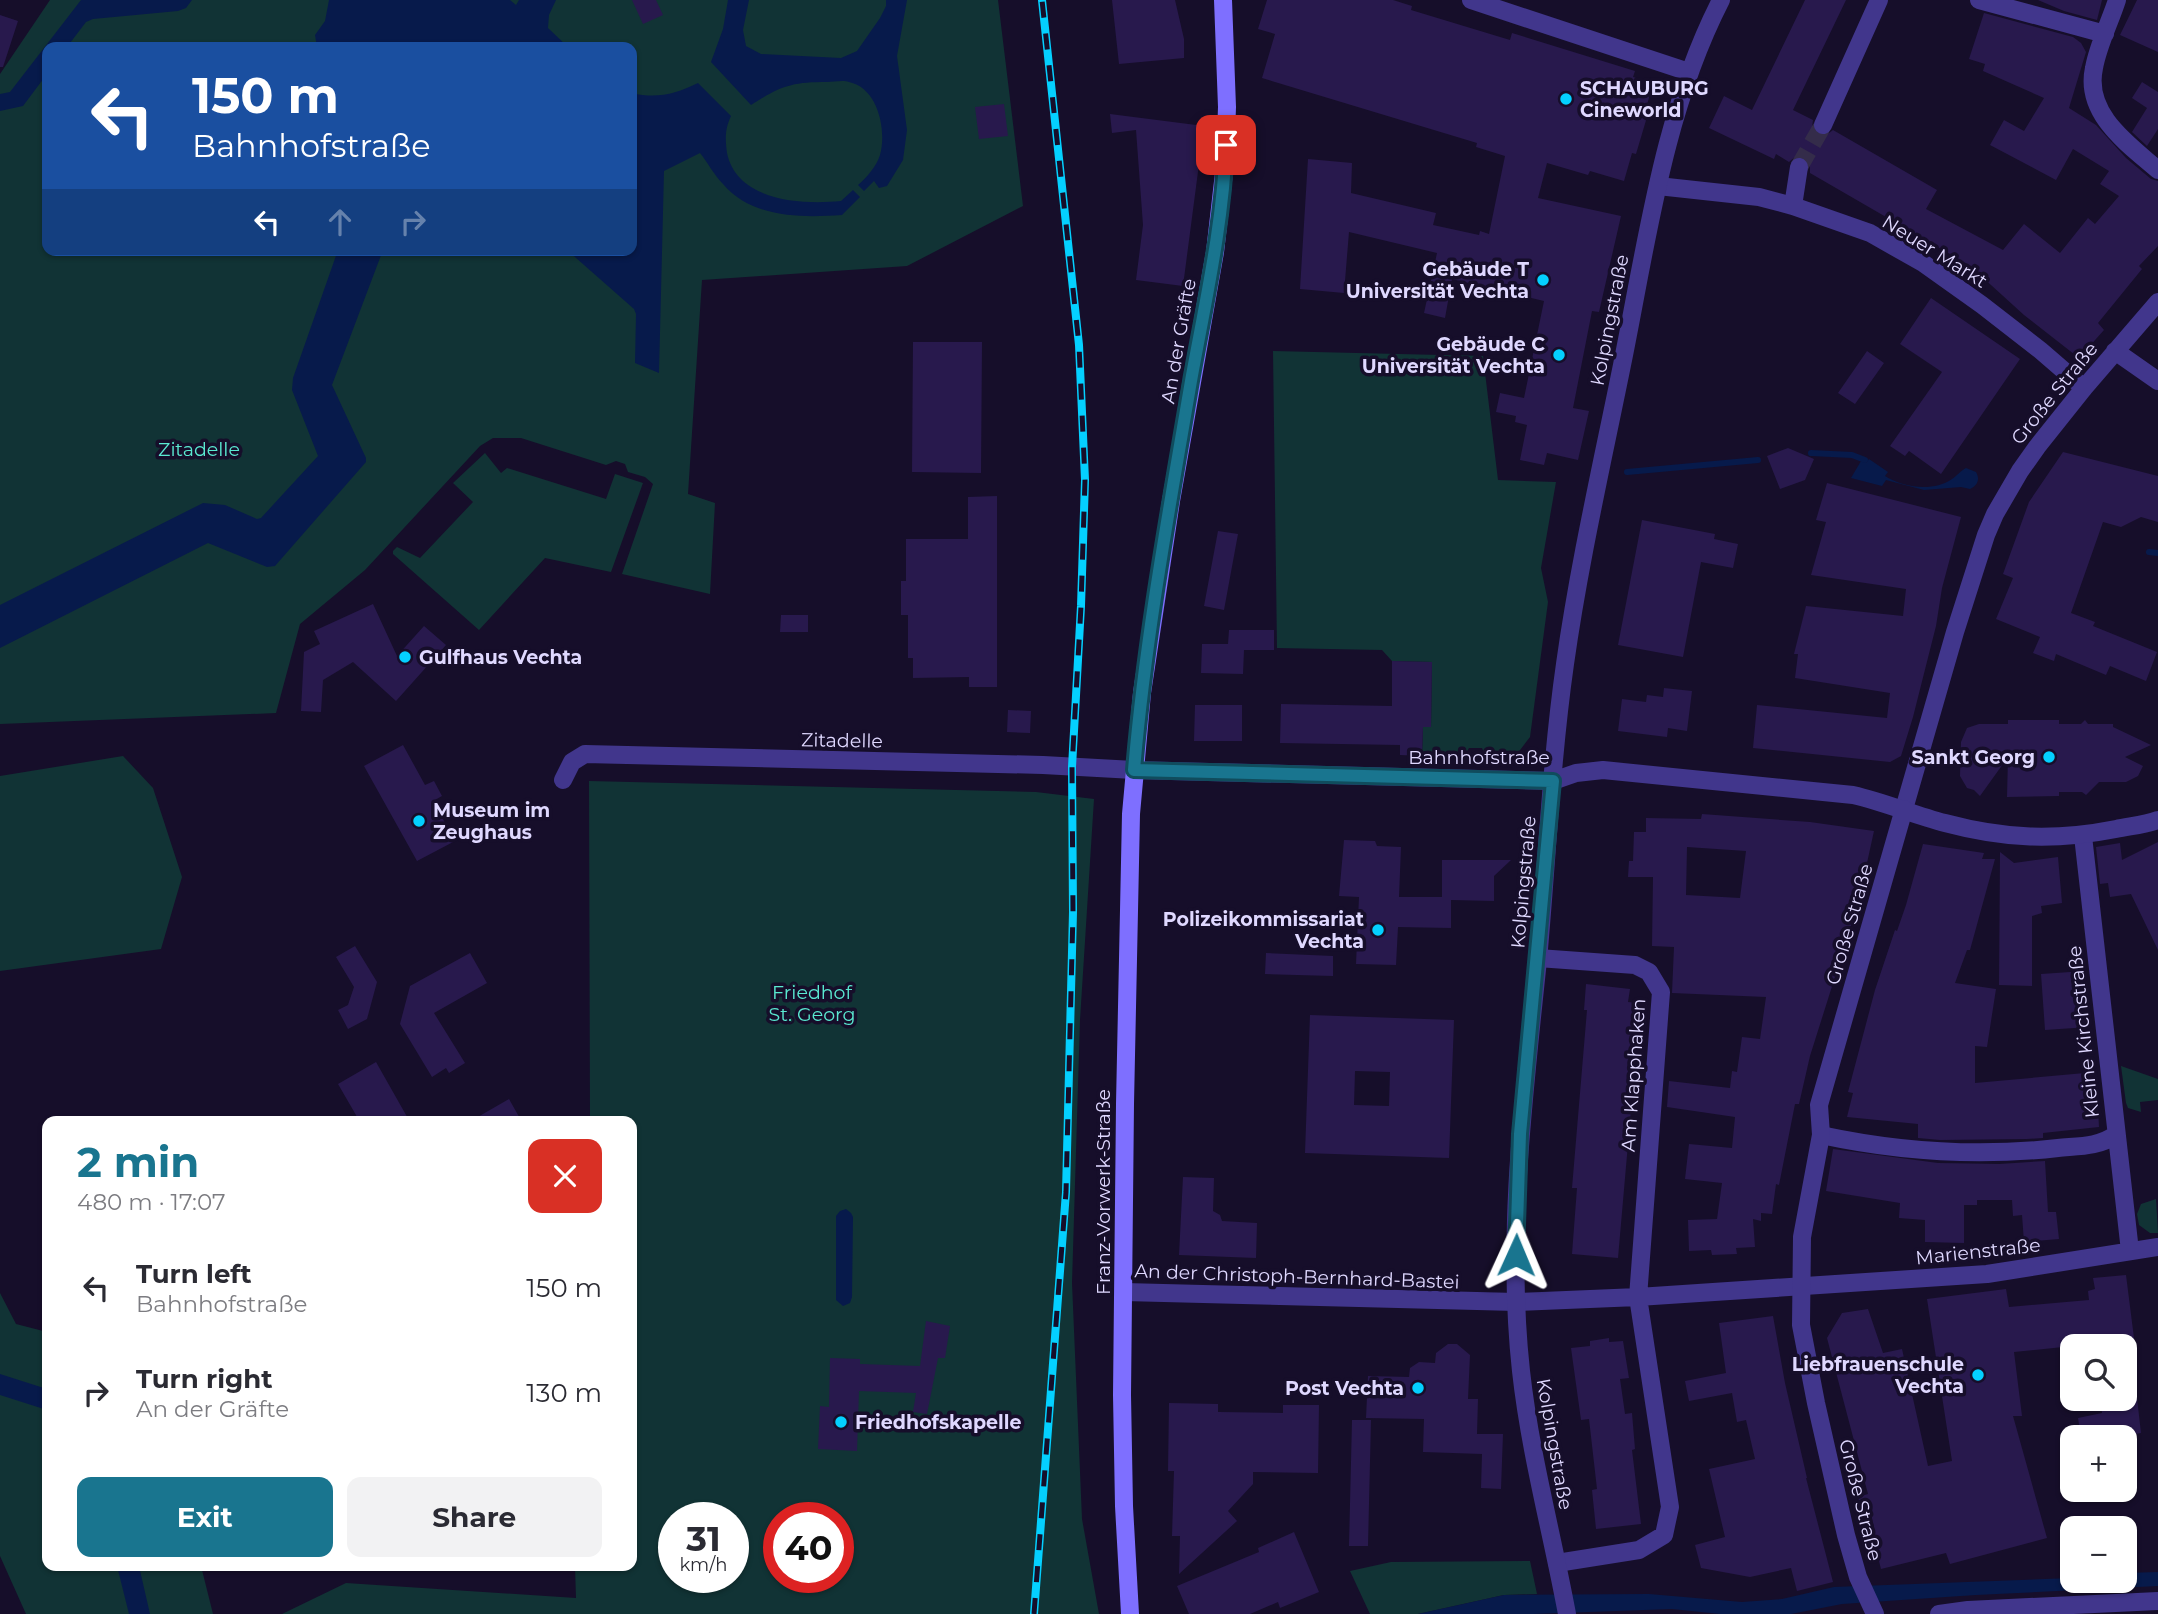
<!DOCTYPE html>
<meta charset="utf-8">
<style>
body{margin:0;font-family:Montserrat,sans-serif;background:#f2f2f3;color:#2b2b33;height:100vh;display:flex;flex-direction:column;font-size:26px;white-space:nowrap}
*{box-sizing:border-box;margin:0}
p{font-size:23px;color:#7c7c81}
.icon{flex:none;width:38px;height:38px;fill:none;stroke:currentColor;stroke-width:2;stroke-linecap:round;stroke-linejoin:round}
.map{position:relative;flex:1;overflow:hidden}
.drawer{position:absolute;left:42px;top:1116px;width:595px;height:455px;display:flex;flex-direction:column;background:#fff;border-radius:14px;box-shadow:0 2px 5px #0004}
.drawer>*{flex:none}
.banner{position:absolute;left:42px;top:42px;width:595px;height:214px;border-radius:14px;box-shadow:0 2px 5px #0004;background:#1a4fa0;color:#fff;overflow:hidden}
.tools{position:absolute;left:2060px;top:1334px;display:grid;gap:14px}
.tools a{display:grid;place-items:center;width:77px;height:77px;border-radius:14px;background:#fff;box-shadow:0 2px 5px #0004;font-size:35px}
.speed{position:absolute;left:658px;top:1502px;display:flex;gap:14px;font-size:35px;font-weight:700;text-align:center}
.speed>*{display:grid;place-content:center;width:91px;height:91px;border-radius:50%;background:#fff;box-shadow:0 2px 5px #0004;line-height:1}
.speed small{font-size:18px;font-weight:400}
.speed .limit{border:10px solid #d22;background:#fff;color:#111}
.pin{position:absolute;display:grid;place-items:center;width:60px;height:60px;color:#fff;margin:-30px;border-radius:14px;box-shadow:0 4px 10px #0006}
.me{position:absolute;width:77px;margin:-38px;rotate:1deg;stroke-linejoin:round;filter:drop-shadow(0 0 5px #0008)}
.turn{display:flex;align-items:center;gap:24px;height:147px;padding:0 35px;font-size:32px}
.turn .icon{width:91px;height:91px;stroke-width:2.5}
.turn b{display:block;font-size:49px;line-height:60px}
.lanes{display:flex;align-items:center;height:66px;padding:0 35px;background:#0003;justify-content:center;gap:35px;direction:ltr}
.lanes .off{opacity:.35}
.round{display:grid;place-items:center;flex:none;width:74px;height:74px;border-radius:14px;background:#f2f2f3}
.head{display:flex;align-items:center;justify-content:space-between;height:119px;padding:0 35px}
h1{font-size:42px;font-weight:700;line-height:52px;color:#19758f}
.cta{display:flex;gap:14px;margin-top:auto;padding:14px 35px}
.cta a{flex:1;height:80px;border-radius:14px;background:#19758f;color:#fff;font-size:28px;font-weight:700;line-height:80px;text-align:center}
.cta a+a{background:#f2f2f3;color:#2b2b33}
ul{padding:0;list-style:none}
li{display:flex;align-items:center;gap:21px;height:105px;padding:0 35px}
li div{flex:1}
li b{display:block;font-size:26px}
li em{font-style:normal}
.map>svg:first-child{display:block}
.green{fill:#113335;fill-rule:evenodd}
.water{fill:#071a4b}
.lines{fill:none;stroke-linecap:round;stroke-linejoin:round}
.stream{stroke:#071a4b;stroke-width:6}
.building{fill:#28194d;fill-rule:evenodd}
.minor-tunnel{stroke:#342c4a;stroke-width:18;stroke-dasharray:18 9;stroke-linecap:butt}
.minor{stroke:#41368c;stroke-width:18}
.tertiary{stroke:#41368c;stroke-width:18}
.secondary{stroke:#7e6fff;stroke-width:18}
.rail-casing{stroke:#04d0ff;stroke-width:8}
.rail{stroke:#160e2a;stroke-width:5;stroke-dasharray:16;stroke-linecap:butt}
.route-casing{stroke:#104c5d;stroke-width:18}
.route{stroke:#19758f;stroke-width:12}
.poi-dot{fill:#04d0ff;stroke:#160e2a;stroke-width:2.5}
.labels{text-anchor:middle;stroke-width:7;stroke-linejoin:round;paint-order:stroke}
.poi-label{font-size:19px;font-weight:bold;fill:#dfd8ff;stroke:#160e2a;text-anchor:end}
.street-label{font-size:19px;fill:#dfd8ff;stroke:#160e2a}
.park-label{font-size:19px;fill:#5ae9d1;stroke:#160e2a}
</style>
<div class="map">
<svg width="2158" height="1614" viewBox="0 0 2158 1614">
<rect width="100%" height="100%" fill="#160e2a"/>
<!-- green -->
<path class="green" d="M50,0H998L1023,206L907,266L702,280L688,494L715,503L710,594L622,574L653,484L645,477L628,472L625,464L616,461L606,465L521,438H493L480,446L365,570L300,624L276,713L0,724V74ZM47,47H632V250H47Z
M1273,351L1483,356L1498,480L1556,482L1541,568L1548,602L1530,737L1517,754L1486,757L1482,748H1469L1464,757L1422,756L1423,727L1431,726L1432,662L1392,661L1382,650L1277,648Z
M485,453L501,473L507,468L606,499L615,474L643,483L611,572L545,558L479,630L393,554V551L397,547L420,558L473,502L453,483Z
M123,756L153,788L182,877L161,949L0,971V776Z
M589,781L1036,792L1094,799L1080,1020L1072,1283L1082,1519L1099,1614H282L346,1583L576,1598L575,1566H632V1122H590ZM674,1517H733V1577H674ZM779,1517H838V1577H779Z
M2121,1066L2158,1079V1100L2140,1102L2141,1112L2128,1108L2126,1103Z
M2156,1199L2158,1233H2150L2139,1225L2137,1214L2141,1204Z
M0,1293L16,1324L47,1332V1566H201L213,1614H26L0,1556Z
M1530,1561L1537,1594L1504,1595L1418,1614H1370L1350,1571L1391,1562Z"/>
<!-- water -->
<path class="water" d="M81,0H192L186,8L178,11L93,19L86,22L67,47H47V74L23,106L0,111V94L10,92Z
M329,0H510L516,5L519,0H556L549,15L548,28L568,47H317L315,35L325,21Z
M728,0H749L743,30L746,46L761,54L841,58L857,51L880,18L886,6V0H907L897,56L907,130L903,160L887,186L879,188L874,181L864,191L858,185C867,177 876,167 880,155C887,130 878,88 849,82C843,80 834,82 827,82C791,82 781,86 751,105L711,62L723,29Z
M698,83L731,116C725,129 725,138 727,153C737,201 801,205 841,201L853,190L860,197L842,215C801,218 752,218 723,184C714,175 708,163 700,153L664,171L659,373L635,363L636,314L634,309L567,250H632V93C657,99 675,94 698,83Z
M338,250H383L332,385L366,458V462L275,566L267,567L208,543L0,648V605L203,503L225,505L257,519L261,518L318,456L292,390L293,378Z
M1869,459L1888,472L1885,476C1904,488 1933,492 1952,479C1958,475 1960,471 1966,468L1976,472C1980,479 1978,485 1970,489L1961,487L1924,490L1886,480L1882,486L1851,478L1861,461L1866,463Z
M846,1209L851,1213L853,1217L852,1297L850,1303L843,1306L836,1300V1216L840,1211Z
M0,1374L47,1389V1410L0,1395Z
M117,1566H139L150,1614H129Z
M2158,1572V1586L1976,1595L1842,1604L1791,1614H1720L1672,1609L1534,1614H1418L1504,1595L1649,1594L1742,1602L1782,1599L1834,1587L2072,1578V1580H2124L2125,1573Z"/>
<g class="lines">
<!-- stream -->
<path class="stream" d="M1811,453L1852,455L1865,460
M1627,472L1758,460
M2149,552L2158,553"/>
</g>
<!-- building -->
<path class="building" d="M632,0H656L663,15L643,24Z
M1112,0H1175L1184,39V58L1119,64Z
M1267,0H1393L1412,6L1411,10L1510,40L1512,33L1635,71L1633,77L1653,83L1644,116L1647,117L1636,154L1632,153L1624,181L1590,171L1588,175L1547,163L1538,198L1621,216L1599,312L1592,311L1573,408L1589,411L1578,460L1547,453L1544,465L1520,460L1527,425L1515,422L1516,416L1496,412L1500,393L1524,398L1544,301L1452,279L1445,318L1424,313L1437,253L1349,232L1344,293L1300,289L1308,159L1352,163L1351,193L1436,213L1433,225L1479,235L1480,231L1489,234L1505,156L1476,147L1477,143L1262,78L1275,34L1258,29Z
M1805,0H1846L1793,110L1813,120L1812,127L1818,135L1825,136L1833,130L1937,190L1926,209L2003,250L2024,224L2060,253L2088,218L2095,224L2119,196L2100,184L2109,171L2073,149L2056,180L1990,145L2004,120L2024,131L2044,98L1983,71L1985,64L1969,59L1984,13L2073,37L2081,43L2086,52L2069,108L2096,125L2126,158L2151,179L2158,181V246L2139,266L2142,269L2098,323L2104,330L2079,358L2024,315L1969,265L1810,173V164L1806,158L1796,156L1789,162L1776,154L1774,159L1709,128L1724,96L1752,110Z
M2038,0H2102L2097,20L2064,11Z
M2137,0H2158V52L2120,35Z
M0,15L18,21L3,67H0Z
M2142,82L2158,92V129L2147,146L2132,132L2147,108L2132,98Z
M1004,104L1008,136L979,139L975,107Z
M1110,114L1204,126L1183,286L1136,280L1143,225L1136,130L1112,133Z
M1931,298L2020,359L1941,474L1909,451L1905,456L1890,446L1942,372L1900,344Z
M913,342H982L981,473L912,472Z
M1867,351L1884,363L1855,404L1838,393Z
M1788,448L1814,459L1805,480L1780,489L1767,456Z
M2063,452L2158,476V522L2141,517L2121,527L2103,522L2071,613L2095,622L2093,626L2157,652L2146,681L2110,666L2106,675L2056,654L2054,661L2033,653L2040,637L1996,619L2013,578L2003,574L2029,502Z
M1827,483L1961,517L1942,588L1936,626L1913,717L1901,756L1890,762L1753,748L1757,705L1887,718L1890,693L1795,678L1798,654H1794L1806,606L1903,616L1906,589L1811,575L1826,522L1816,520Z
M997,496V687H969V677L913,678V658H908V615H901V581H906V539H968V497Z
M1642,520L1715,534L1714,539L1738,544L1733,568L1701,562L1683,657L1618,645Z
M1218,531L1238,534L1224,610L1204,606Z
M373,604L397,656L424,626L446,645L396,701L353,662L323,680L321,712L301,711L304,652L320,644L314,631Z
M781,615H808V632H780Z
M1229,630H1274V650H1244L1243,674L1201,673L1202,644H1228Z
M1392,661L1432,662L1431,727H1423L1422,756L1400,755V745L1280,743L1281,704L1392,706Z
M1664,688L1692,691L1687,731L1668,728L1667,737L1618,731L1622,699L1646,702L1647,695L1663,697Z
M1195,705H1242V741H1194Z
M1008,710L1031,711L1030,733L1007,732Z
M2008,720H2059V724H2081L2085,720L2088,724H2113V727L2151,745L2125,757L2143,766L2138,776L2126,782H2099L2086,795L2082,792H2059V796L2007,797L2008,757L1980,796L1974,790L1967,788L1960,776L1961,742L1967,728L1979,724H2008Z
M403,745L425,785L434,781L442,796L433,801L455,841L417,861L364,766Z
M1702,814L1810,822L1874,831L1858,904L1810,1056L1799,1104H1795L1779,1185L1776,1184L1772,1214L1761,1213V1221L1753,1219L1755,1247L1736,1248L1737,1254L1712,1255L1711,1250L1689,1251L1688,1220L1717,1219L1722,1183L1685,1179L1689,1144L1732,1148L1735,1117L1667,1107L1669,1081L1730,1088L1732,1071L1737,1072L1742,1037L1760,1039L1766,997L1672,993L1674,947L1652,946L1653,877H1628L1629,861H1633L1634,832H1646V818L1701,819ZM1687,847L1746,851L1740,898L1686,895Z
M1344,840L1375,841L1377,846L1401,847L1399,897H1442V860H1511L1494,876V901L1451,900V928L1398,927L1396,965L1356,964L1359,897L1339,896Z
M2158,842V950L2131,894L2110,897L2108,883L2100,884L2096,847L2120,843L2122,860Z
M1923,844L1984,853L1982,859H1995L1970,950H1967L1955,983L1996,989L1987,1047L1975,1046V1083L2096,1072L2099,1127L2043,1133V1138L2027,1139L1940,1140L1918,1138V1124L1847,1117L1853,1093L1848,1092L1875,990L1895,930L1897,931L1906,905Z
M2000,852L2014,863L2058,857L2062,903L2041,906L2042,913L2032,916V986L1999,985Z
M355,946L377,982L367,1019L348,1029L338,1010L348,1005L354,987L336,957Z
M470,953L487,983L434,1013L465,1063L449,1073L446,1068L432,1077L400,1024L410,986Z
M1266,953L1333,956V976L1265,974Z
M2085,971L2089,1027L2045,1030L2041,974Z
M1586,984L1630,989L1628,1002L1647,1004L1645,1026L1636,1025L1629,1097L1632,1098L1618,1258L1572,1254L1577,1188H1572L1587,1010H1584Z
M1310,1015L1454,1020L1449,1158L1305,1153ZM1355,1071L1390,1072L1389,1106L1354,1105Z
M376,1062L410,1122H360L338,1084Z
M509,1099L522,1122H469Z
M1833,1149L1938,1163L1999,1164L2045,1161L2048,1212H2056L2059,1239L2024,1242L2022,1215L2013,1216L2012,1200H1977V1205H1964V1243L1925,1242V1220L1899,1218L1900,1203L1826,1191Z
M1183,1177L1214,1178L1213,1211L1220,1215L1222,1221L1257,1223L1256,1258L1179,1255Z
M2126,1275L2135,1346H2092V1344L2014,1352L2022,1416H2013L2047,1538L1950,1564L1946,1553L1881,1569L1869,1522L1865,1523L1858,1497L1868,1494L1827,1338L1842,1313L1868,1309L1883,1353L1902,1349L1928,1466L1952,1461L1927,1299L2006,1289L2009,1307L2089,1300L2088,1291L2095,1289L2093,1278Z
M1773,1316L1785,1383L1807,1478H1806L1833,1582L1797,1591L1791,1568L1750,1577L1701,1568L1695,1545L1725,1537L1709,1469L1755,1459L1746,1420L1737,1422L1732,1393L1689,1401L1685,1381L1726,1373L1719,1323Z
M926,1321L950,1326L945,1358H938L927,1414L913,1412L916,1393L859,1391L857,1451L818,1449L820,1406L829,1407L830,1358L860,1359V1364L920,1366Z
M1609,1338V1342L1623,1341L1629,1378L1620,1379L1625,1414L1632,1413L1635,1449L1632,1450L1641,1524L1596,1529L1592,1490L1597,1489L1589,1419L1581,1420L1571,1348L1590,1346V1341Z
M1448,1344H1457L1470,1355L1468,1399H1478L1477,1434H1503L1501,1489L1481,1488L1482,1454L1423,1452L1424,1419L1366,1418L1368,1376L1409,1377L1410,1368L1419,1362L1435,1363L1436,1353Z
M2100,1398H2137L2141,1433L2119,1437H2081L2078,1418L2102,1413Z
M1169,1403L1218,1404V1412L1283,1413V1405H1319L1318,1473L1253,1472V1484L1228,1511L1237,1521L1179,1574L1180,1536H1172L1174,1471H1168Z
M1352,1420H1371L1368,1546H1349Z
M1294,1532L1319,1592L1280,1608L1278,1602L1250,1614H1189L1177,1586L1259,1552L1258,1548Z"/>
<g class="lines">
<!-- minor-tunnel -->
<path class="minor-tunnel" d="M1799,167L1823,125"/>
<!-- minor -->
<path class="minor" d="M1979,0L2105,34
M2117,0C2110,22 2098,45 2094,68C2084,114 2128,144 2158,170
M1823,125L1879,0
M1658,186L1759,197L1793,206L1870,233L1923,263L1982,305L2040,350L2084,388
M1793,206L1799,167
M2115,351L2158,381
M563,780L572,762L585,754L1043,765L1134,770
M1904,809L1955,632L1986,535L1995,514L2020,471L2037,447L2084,388L2158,302
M2083,836L2130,1251
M1538,958L1635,965L1649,972L1661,992L1638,1297L1670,1507L1664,1535L1639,1550L1557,1563
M1821,1135C1900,1152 1978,1157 2058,1148C2078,1146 2099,1147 2115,1135
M1124,1292L1516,1302L1638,1297L1987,1274L2158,1247
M1939,1614L1968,1610L2158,1601"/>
<!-- tertiary -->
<path class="tertiary" d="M1471,0L1689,72
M1134,770L1553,781L1576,773L1603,770L1853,795C1884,802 1914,815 1945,823C2005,839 2055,841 2116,829C2130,826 2145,825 2158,820
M1567,1614C1552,1533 1530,1453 1521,1371C1506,1234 1524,1096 1538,960C1547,862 1551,762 1565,664C1579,564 1602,464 1622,365C1647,242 1663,113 1721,0
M1875,1614L1858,1577L1846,1535L1816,1403L1801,1325L1802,1237L1821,1135L1819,1105L1904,809"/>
<!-- secondary -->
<path class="secondary" d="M1130,1614L1124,1506L1122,1395L1125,1104L1131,814L1142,693L1171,501L1215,252L1225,164L1227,107L1223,0"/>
<!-- rail casing -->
<g class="rail-casing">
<path id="rail" d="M1034,1614L1066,1192L1073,912L1072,767L1081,606L1085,480L1079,345L1042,0"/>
</g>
<!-- rail -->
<use href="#rail" class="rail"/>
</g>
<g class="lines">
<!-- route casing -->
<g class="route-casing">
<path id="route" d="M1226,145C1223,225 1205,303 1191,381C1169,510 1145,640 1134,770L1553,781L1520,1134L1516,1255"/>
</g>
<!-- route -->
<use href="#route" class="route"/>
</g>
<!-- markers -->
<g class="poi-dot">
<circle cx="1566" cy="99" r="7"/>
<circle cx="1543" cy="280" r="7"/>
<circle cx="1559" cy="355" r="7"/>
<circle cx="405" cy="657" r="7"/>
<circle cx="2049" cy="757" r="7"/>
<circle cx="419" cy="821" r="7"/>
<circle cx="1378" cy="930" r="7"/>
<circle cx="1978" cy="1375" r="7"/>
<circle cx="1418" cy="1388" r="7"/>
<circle cx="841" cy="1422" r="7"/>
</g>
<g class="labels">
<!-- poi labels -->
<g class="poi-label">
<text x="1580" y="95" text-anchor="start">SCHAUBURG<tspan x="1580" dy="22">Cineworld</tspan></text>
<text x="1529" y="276">Gebäude T<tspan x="1529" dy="22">Universität Vechta</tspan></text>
<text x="1545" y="351">Gebäude C<tspan x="1545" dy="22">Universität Vechta</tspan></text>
<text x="419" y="664" text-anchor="start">Gulfhaus Vechta</text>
<text x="2035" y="764">Sankt Georg</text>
<text x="433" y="817" text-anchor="start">Museum im<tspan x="433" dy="22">Zeughaus</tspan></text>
<text x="1364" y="926">Polizeikommissariat<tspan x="1364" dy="22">Vechta</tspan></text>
<text x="1964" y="1371">Liebfrauenschule<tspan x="1964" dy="22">Vechta</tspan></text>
<text x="1404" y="1395">Post Vechta</text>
<text x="855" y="1429" text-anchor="start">Friedhofskapelle</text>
</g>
<!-- street labels -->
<g class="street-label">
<text transform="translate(1935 251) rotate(32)" y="7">Neuer Markt</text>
<text transform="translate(1609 320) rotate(-79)" y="7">Kolpingstraße</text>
<text transform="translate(1178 341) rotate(-80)" y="7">An der Gräfte</text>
<text transform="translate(2054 393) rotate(-51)" y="7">Große Straße</text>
<text transform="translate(842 740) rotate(1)" y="7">Zitadelle</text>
<text x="1479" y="764">Bahnhofstraße</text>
<text transform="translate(1523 882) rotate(-85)" y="7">Kolpingstraße</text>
<text transform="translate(1849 924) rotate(-74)" y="7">Große Straße</text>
<text transform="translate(2083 1032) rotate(-96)" y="7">Kleine Kirchstraße</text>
<text transform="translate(1633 1075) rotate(-86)" y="7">Am Klapphaken</text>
<text transform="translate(1103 1192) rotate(-90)" y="7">Franz-Vorwerk-Straße</text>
<text transform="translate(1978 1251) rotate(-6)" y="7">Marienstraße</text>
<text transform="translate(1297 1276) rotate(2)" y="7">An der Christoph-Bernhard-Bastei</text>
<text transform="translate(1555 1444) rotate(80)" y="7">Kolpingstraße</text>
<text transform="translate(1861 1500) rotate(76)" y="7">Große Straße</text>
</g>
<!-- park labels -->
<g class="park-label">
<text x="199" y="456">Zitadelle</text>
<text x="812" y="999">Friedhof<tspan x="812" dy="22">St. Georg</tspan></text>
</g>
</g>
</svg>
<div class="tools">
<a><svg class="icon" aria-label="search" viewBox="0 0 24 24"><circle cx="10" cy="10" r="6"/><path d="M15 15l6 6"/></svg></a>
<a>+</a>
<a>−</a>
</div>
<div class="speed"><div>31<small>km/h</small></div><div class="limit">40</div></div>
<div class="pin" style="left:1226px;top:145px;background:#d93025"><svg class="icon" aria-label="arrive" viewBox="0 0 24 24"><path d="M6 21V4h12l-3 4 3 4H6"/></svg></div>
<svg class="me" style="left:1516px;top:1255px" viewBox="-20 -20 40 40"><path d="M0-17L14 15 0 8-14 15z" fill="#19758f" stroke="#fff" stroke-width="4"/></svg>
<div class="banner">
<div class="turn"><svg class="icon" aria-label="left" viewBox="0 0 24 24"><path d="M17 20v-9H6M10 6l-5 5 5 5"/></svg><div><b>150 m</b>Bahnhofstraße</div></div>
<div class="lanes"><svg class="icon" aria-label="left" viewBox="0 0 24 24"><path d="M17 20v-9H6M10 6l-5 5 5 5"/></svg><svg class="icon off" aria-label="ahead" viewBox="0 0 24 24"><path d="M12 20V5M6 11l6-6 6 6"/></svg><svg class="icon off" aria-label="right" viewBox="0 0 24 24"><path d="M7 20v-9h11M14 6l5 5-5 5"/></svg></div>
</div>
<section class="drawer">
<div class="head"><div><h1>2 min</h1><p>480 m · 17:07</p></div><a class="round" style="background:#d93025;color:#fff"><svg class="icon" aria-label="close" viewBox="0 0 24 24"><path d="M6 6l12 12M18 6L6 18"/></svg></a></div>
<ul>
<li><svg class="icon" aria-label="left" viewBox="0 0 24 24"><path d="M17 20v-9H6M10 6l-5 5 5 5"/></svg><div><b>Turn left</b><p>Bahnhofstraße</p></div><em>150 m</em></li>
<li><svg class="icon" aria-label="right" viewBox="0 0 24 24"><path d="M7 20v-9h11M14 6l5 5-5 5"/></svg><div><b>Turn right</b><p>An der Gräfte</p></div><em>130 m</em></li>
</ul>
<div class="cta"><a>Exit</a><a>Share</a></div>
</section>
</div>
